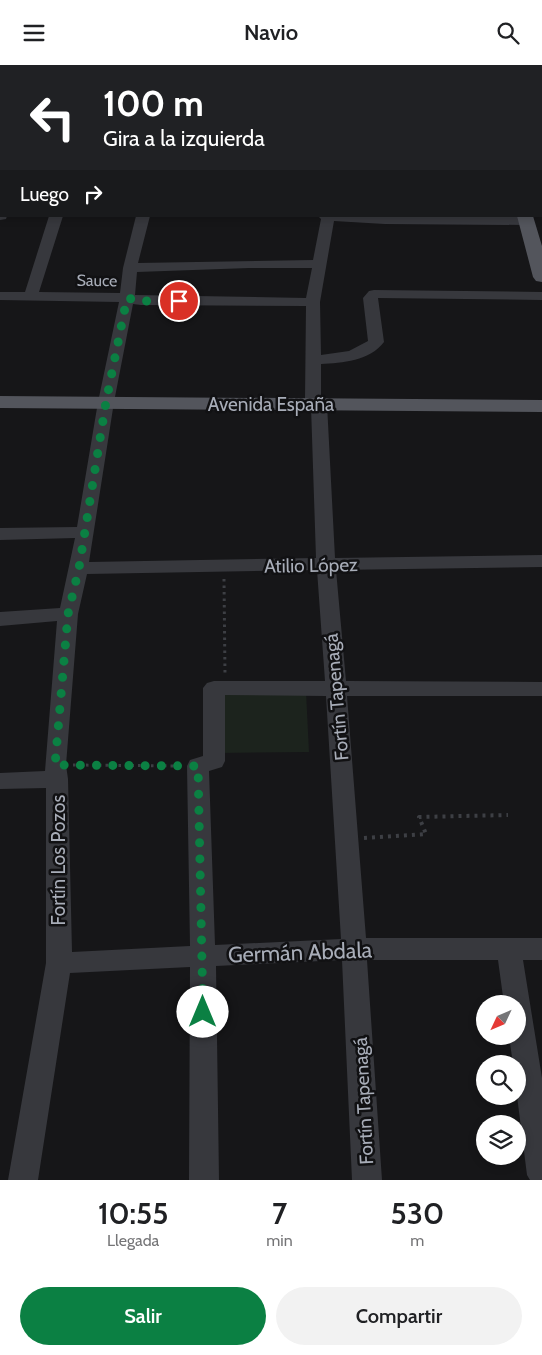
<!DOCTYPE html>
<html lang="es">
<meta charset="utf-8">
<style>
body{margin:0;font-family:Cabin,sans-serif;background:#f2f2f2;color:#202124;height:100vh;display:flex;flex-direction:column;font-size:19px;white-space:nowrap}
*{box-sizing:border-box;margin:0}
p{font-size:16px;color:#757577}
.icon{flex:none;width:28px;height:28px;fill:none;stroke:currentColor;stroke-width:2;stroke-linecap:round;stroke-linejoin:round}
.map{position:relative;height:1115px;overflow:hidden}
.sheet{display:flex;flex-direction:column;background:#fff;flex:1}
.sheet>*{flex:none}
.banner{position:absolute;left:0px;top:0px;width:542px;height:152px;box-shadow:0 2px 8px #0003;background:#202124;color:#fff;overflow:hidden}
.needle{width:32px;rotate:226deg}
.controls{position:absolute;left:476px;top:930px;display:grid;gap:10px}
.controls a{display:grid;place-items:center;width:50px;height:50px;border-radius:50%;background:#fff;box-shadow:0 2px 8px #0003;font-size:25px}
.pin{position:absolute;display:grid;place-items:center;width:42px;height:42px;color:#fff;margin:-21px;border:2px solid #fff;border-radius:50%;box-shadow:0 1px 5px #0007}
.me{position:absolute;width:55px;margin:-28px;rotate:0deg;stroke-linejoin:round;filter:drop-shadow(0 0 4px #0008)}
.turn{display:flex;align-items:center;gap:18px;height:105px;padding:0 20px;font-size:22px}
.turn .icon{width:65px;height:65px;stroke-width:2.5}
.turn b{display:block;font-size:35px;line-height:42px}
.then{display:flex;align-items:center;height:48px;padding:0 20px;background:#0003;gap:10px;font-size:19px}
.eta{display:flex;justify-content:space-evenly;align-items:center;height:85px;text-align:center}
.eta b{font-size:30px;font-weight:600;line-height:35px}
.button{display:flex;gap:10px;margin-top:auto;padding:10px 20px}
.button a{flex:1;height:58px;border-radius:30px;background:#0b8043;color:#fff;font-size:20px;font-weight:600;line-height:58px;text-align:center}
.button a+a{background:#f2f2f2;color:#202124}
header{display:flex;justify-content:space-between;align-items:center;height:65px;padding:0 20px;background:#fff;font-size:22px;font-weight:600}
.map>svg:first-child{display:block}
.green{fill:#1c231d}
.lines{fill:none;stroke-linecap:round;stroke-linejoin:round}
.path-far1{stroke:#3d3f44;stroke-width:3;stroke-dasharray:2.5 4;stroke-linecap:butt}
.path{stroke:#3d3f44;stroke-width:4;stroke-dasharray:3 5;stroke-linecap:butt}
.minor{fill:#37383d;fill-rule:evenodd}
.major{fill:#53555c;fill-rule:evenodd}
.route{stroke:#0b8043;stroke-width:9;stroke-dasharray:0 16.2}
.labels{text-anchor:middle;stroke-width:5;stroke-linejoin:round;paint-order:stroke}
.far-street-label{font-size:16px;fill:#a8adb8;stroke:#111113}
.street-label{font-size:19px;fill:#a8adb8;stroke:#111113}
.near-street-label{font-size:22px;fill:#a8adb8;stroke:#111113}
</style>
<header><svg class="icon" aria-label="menu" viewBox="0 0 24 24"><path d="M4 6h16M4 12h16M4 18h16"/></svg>Navio<svg class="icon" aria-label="search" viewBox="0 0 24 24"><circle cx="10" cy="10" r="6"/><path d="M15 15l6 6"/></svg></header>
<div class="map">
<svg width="542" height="1115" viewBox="0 0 542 1115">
<rect width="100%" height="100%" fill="#161618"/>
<!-- green -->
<path class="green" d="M221,626H306L309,687L219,688Z"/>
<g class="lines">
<!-- path-far1 -->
<path class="path-far1" d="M224,514L225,610
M73,700L182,701"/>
<!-- path -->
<path class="path" d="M364,773L426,769L419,752L508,750"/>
<!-- minor -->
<path class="minor" d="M167,0H177V1H167Z
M317,0H327V1H317Z
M460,0H470V1H460Z
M0,26H1V32H0Z
M1,52V62L0,63V53Z
M0,85H1V93H0Z
M0,147L1,151H7L6,154L0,155Z
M49,151H63L39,227L120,228L123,203L136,151H150L138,198L313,195L321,154L318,151L526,152L533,156L526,160L385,159L334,156L320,237L321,290L349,286L368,276L363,233L369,226L374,225L542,227V235L378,233L384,277C370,296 342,298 321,299V333L327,339L335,493L542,490V502L336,505L346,616L542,617V631H347L366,873H542V895H523L542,1013V1115H530L527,1110L517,1031L518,999H513L509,971H518V939H504L498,895H367L382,1115H352L342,895L216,901L219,1115H189L190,902L70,908L38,1115H8L46,898V723L0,724V708L45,706L57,556L0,561V547L60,543L75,473L0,475V463L77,462L98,337L119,237L0,235V227H25ZM249,203H312L306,233L135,230L137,207ZM133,239L141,240L306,241L305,334L311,341L316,493L89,497L114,337ZM317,505L325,616H214L207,618L203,623V691L190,695L187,701L190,881L72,887L68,714L66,700L78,549L87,509ZM225,630L326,631L341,874L215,880L209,706L222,702L225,696Z"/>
<!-- major -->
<path class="major" d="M475,0H489V1H475Z
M517,151H533L542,181V217L536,216L533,212Z
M0,331L542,335V347L0,343Z"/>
</g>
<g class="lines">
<!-- route -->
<path class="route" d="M179,236H141L127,233L106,337L79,503L68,549L55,700L198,701L203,947"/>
</g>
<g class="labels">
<!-- far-street labels -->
<g class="far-street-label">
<text transform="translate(97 215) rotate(1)" y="6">Sauce</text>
</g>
<!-- street labels -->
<g class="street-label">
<text x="271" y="346">Avenida España</text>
<text transform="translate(311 500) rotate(-1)" y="7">Atilio López</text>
<text transform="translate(336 632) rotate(-95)" y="7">Fortín Tapenagá</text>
<text transform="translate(58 795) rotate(-90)" y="7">Fortín Los Pozos</text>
<text transform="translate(363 1036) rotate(-93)" y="7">Fortín Tapenagá</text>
</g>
<!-- near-street labels -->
<g class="near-street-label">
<text transform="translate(300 887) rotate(-2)" y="8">Germán Abdala</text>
</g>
</g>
</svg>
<div class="controls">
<a><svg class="needle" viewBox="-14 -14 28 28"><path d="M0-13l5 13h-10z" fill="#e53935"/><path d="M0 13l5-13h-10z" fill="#757577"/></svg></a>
<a><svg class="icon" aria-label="search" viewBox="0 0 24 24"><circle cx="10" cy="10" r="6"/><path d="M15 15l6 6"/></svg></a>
<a><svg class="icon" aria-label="layers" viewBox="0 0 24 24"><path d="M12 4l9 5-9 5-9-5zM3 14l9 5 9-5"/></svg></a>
</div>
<div class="pin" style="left:179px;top:236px;background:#d93025"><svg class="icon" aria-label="arrive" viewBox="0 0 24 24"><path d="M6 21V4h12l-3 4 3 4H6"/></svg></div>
<svg class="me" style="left:203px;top:947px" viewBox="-20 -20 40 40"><circle r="19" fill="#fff"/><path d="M0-13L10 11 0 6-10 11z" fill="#0b8043"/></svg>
<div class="banner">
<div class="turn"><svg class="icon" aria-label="left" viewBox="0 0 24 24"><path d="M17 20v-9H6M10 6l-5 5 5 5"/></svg><div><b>100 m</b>Gira a la izquierda</div></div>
<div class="then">Luego<svg class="icon" aria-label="right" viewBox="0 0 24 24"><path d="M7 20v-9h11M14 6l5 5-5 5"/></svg></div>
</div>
</div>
<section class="sheet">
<div class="eta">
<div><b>10:55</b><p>Llegada</p></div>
<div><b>7</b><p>min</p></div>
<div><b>530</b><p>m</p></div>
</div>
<div class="button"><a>Salir</a><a>Compartir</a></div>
</section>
